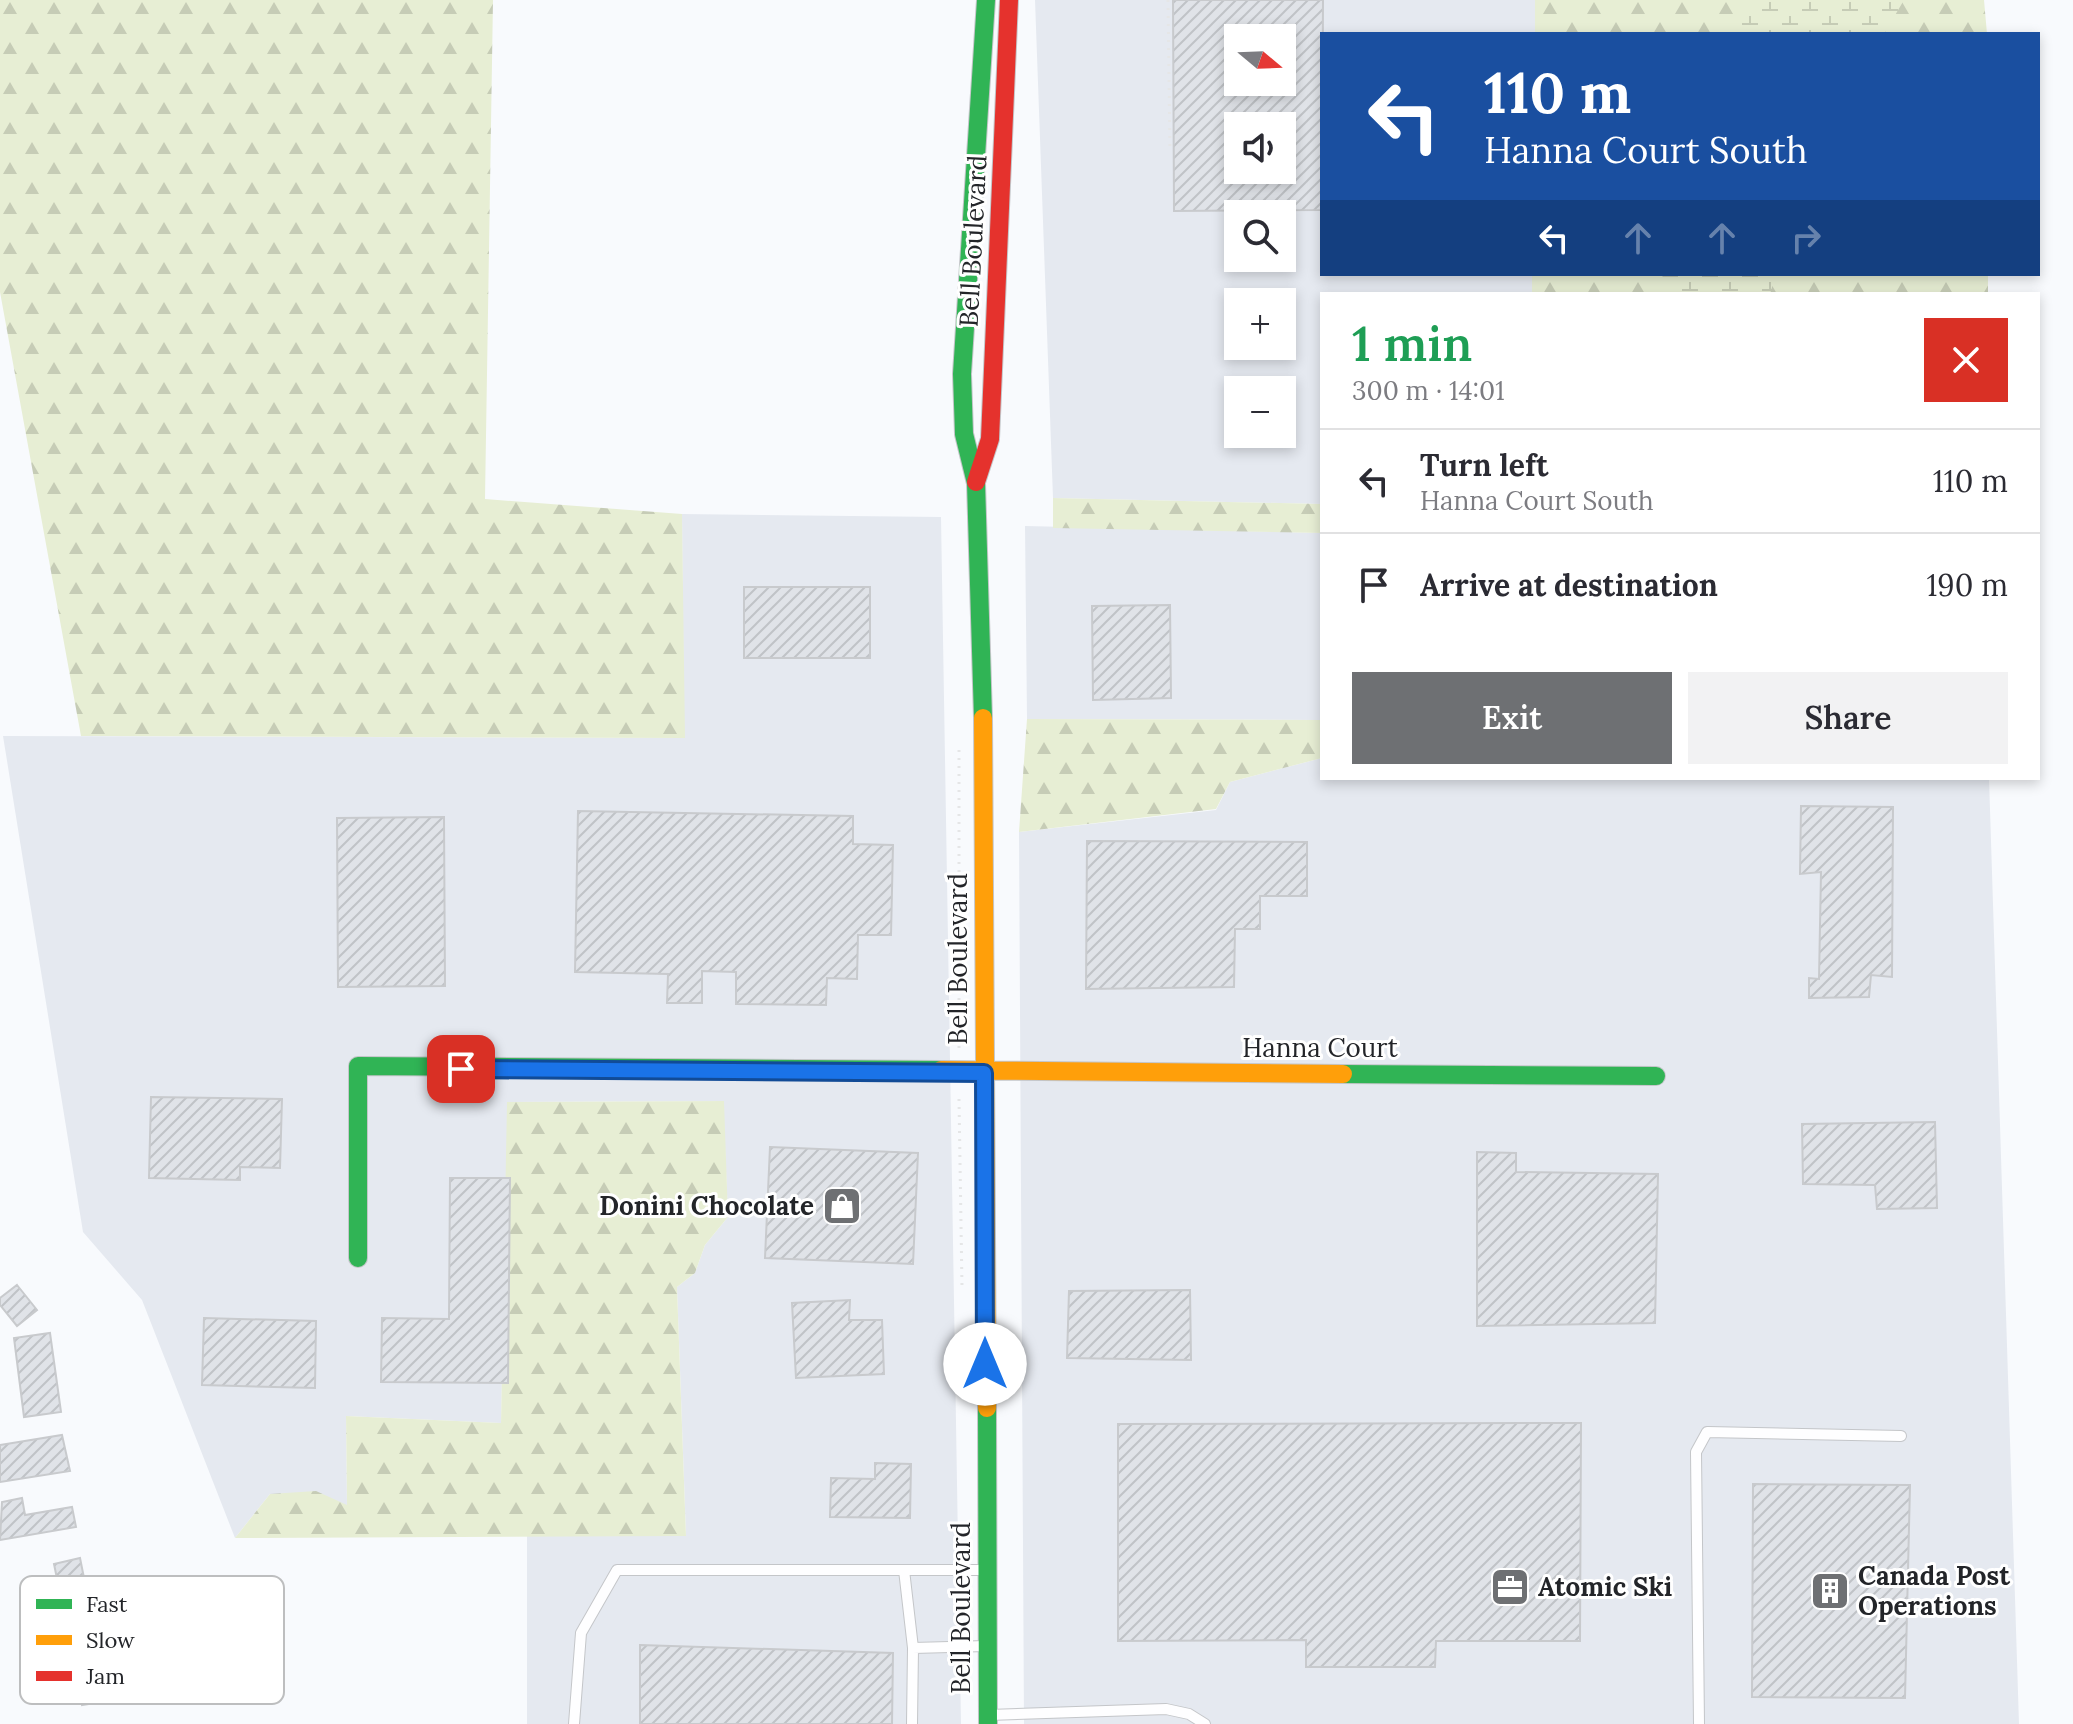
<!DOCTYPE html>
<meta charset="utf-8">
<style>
body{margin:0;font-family:Lora,serif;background:#f2f2f3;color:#2b2b33;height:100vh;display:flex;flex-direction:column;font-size:30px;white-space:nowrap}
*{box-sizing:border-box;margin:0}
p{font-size:26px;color:#7c7c81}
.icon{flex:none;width:44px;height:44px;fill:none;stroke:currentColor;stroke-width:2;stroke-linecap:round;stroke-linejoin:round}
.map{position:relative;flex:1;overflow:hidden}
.drawer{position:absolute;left:1320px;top:292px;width:720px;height:488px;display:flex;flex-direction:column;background:#fff;border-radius:0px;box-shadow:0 4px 12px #0003}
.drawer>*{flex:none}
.top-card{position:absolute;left:1320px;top:32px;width:720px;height:244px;border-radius:0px;box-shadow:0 4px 12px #0003;background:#1a4fa0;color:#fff;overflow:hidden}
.needle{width:52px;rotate:109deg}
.buttons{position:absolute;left:1224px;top:24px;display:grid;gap:16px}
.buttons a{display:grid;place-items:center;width:72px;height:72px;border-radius:0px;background:#fff;box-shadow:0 4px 12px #0003;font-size:40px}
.pin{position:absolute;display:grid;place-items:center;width:68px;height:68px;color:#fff;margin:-34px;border-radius:16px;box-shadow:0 4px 12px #0006}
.me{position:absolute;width:88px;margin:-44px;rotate:0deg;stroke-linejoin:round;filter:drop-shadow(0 0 6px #0008)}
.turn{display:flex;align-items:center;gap:28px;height:168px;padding:0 32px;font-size:36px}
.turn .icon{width:104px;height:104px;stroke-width:2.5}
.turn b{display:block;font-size:56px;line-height:68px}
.lanes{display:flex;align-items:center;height:76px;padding:0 32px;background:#0003;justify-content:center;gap:40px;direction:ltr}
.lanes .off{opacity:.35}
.round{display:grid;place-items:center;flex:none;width:84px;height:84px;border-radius:0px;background:#f2f2f3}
.headline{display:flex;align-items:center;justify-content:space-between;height:136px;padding:0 32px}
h1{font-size:48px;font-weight:600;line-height:60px;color:#1e9e55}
.action{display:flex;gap:16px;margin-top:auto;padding:16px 32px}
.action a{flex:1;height:92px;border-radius:0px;background:#6e7073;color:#fff;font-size:32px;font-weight:600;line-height:92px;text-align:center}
.action a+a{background:#f2f2f3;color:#2b2b33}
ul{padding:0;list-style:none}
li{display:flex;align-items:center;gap:24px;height:104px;padding:0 32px;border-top:2px solid #e1e1e2}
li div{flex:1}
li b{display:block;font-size:30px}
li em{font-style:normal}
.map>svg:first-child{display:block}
.built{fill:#e5e9f0;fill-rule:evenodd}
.forest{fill:url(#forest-firs)}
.wetland{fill:url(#wetland-marsh)}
.building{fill:url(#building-hatch);stroke:#c8cacd;stroke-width:2;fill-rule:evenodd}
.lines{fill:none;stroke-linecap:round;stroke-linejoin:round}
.lane-casing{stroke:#c4c6c9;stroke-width:12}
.fast-casing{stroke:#c4c6c9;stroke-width:20}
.slow-casing{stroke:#c4c6c9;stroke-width:20}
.jam-casing{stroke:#c4c6c9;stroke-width:20}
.path{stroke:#e5e6e7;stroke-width:3;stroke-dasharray:2 6;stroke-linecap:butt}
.lane{stroke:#fefeff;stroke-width:10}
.fast{stroke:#30b455;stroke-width:18}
.slow{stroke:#ff9f0a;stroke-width:18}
.jam{stroke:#e5322d;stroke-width:18}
.route-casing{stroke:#114b97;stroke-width:20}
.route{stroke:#1a73e8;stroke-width:14}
.labels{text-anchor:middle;stroke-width:6;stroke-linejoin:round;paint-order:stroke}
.street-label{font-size:26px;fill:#232529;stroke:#fff}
.poi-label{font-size:26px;font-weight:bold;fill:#232529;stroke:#fff;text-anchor:start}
.key{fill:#fff;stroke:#bdbebf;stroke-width:2}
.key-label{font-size:22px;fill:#232529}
</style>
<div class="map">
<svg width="2073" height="1724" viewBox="0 0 2073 1724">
<defs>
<pattern id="forest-firs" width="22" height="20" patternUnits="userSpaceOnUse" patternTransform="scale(2)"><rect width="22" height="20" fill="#e7eed4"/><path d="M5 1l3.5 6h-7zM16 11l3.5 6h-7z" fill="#c6ccb6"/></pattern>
<pattern id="wetland-marsh" width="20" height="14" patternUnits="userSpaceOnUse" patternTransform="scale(2)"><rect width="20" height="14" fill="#e7eed4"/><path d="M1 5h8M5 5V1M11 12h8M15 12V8" fill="none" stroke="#c6ccb6"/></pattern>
<pattern id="building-hatch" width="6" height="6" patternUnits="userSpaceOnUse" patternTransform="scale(2)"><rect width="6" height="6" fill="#e0e3e8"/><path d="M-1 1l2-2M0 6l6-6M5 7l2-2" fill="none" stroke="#c0c3c7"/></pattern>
</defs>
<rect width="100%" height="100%" fill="#f8fafd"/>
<!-- built -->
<path class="built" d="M1035,0H1535V34H1322V274H1532V294H1322V504L1053,498ZM1238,38H1282V82H1238ZM1238,126H1282V170H1238ZM1238,214H1282V258H1238ZM1238,302H1282V346H1238ZM1238,390H1282V434H1238Z
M682,514L941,517L961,1724H527V1536L686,1535L677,1287L695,1273L705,1245L728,1217L723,1101L508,1102L501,1423L346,1416L347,1506L270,1494L235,1538L142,1300L83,1232L3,736L684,738Z
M1025,526L1322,533V720L1027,719Z
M1322,758V778H1989L2019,1724H1024L1019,832L1216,810L1230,782Z"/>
<!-- forest -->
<path class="forest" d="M0,0H493L485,499L682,514L685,738L81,736L0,292Z
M1535,0H1984L1987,34H1535Z
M1532,274H1988V294H1532Z
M1053,498L1322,504V533L1053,528Z
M1027,719L1322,720V758L1230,782L1216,809L1019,832Z
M724,1101L728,1217L705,1245L695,1273L677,1287L686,1536L235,1538L270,1494L316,1491L347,1505L346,1416L501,1423L507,1102Z"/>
<!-- wetland -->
<path class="wetland" d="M1746,0H1904L1884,34H1735Z
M1662,274H1776L1770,294H1666Z"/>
<!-- building -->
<path class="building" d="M1173,0H1323L1322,210L1174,211ZM1238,38H1282V82H1238ZM1238,126H1282V170H1238Z
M744,587H870V658H744Z
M1170,605L1171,698L1093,700L1092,606Z
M1801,806L1893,807L1892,977L1871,975L1869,997L1809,998V978L1819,979L1821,872L1800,874Z
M578,811L853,816V844L893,845L891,935H858L857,979L827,978L826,1005L736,1004V972L702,971V1003H667L668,974L575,972Z
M444,817L445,986L338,987L337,818Z
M1087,841L1307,842V896H1260V929H1235L1234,987L1086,989Z
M151,1097L282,1099L280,1168L240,1167V1180L149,1178Z
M1935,1122L1937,1208L1877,1209L1875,1185L1803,1184L1802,1124Z
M770,1147L918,1153L913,1264L765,1258Z
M1477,1152L1516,1153V1172L1658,1174L1655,1323L1477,1326Z
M450,1178H510L508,1383L381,1382L382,1318L449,1319Z
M17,1285L37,1310L17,1326L0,1305V1298Z
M1190,1290L1191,1360L1067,1358L1069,1291Z
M850,1300L849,1320H882L884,1374L796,1378L792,1303Z
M204,1318L316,1321L315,1388L202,1385Z
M50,1333L61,1412L24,1417L14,1338Z
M1581,1423L1580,1641H1436L1435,1667H1306V1640L1118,1641V1424Z
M62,1435L70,1471L0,1482V1445Z
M875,1463L911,1464L910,1518L830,1517L831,1478L875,1479Z
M1753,1484L1910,1485L1905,1698L1752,1697Z
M22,1498L25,1515L72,1507L76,1527L0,1540L2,1502Z
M80,1558L90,1608L64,1613L54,1564Z
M94,1618L108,1701L82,1705L69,1625Z
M640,1645L893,1653L892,1724H640Z"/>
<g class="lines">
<!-- lane casing -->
<g class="lane-casing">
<path id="lane" d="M904,1570L913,1648L912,1724
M913,1648L986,1646
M989,1715L1166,1709L1189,1714L1205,1724
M574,1724L581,1633L617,1570H984
M1699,1724L1696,1452L1707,1432L1901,1436"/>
</g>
<!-- fast casing -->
<g class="fast-casing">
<path id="fast" d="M983,718L976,483L964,434L962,374L986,0
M1343,1074L1656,1076
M358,1258V1066L941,1070
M987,1408L988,1724"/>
</g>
<!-- slow casing -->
<g class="slow-casing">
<path id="slow" d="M983,718L987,1408
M941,1070L1343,1074"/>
</g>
<!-- jam casing -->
<g class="jam-casing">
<path id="jam" d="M976,482L990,439L1009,0"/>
</g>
<!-- path -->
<path class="path" d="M1168,0L1170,151
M959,1048V748
M959,1099L962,1287"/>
<!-- lane -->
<use href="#lane" class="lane"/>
<!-- fast -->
<use href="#fast" class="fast"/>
<!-- slow -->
<use href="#slow" class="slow"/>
<!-- jam -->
<use href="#jam" class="jam"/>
</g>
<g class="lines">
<!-- route casing -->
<g class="route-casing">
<path id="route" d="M461,1069L984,1073L985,1364"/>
</g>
<!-- route -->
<use href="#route" class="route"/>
</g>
<!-- icons -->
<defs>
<g id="shop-square" transform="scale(2)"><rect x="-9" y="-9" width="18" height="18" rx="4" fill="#6e7073" stroke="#fff"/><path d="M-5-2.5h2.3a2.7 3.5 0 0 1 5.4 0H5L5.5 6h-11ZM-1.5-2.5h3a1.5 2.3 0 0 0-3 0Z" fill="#fff"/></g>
<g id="office-square" transform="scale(2)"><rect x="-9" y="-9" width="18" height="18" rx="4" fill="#6e7073" stroke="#fff"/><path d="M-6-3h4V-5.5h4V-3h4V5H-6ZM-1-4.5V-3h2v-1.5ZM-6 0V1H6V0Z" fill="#fff"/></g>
<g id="building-square" transform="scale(2)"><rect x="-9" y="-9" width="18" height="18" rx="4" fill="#6e7073" stroke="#fff"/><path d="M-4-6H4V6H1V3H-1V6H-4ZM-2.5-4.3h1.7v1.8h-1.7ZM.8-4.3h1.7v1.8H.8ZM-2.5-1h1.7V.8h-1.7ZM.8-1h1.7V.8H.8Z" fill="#fff"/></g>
</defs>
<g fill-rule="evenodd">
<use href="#shop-square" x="842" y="1206"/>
<use href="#office-square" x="1510" y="1587"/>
<use href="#building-square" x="1830" y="1591"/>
</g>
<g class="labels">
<!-- street labels -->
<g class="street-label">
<text transform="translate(973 241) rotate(-87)" y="9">Bell Boulevard</text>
<text transform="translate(958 959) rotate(-90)" y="9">Bell Boulevard</text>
<text x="1320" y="1057">Hanna Court</text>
<text transform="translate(961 1608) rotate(-90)" y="9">Bell Boulevard</text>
</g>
<!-- poi labels -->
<g class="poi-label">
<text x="814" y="1215" text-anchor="end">Donini Chocolate</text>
<text x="1858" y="1585">Canada Post<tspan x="1858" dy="30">Operations</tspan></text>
<text x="1538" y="1596">Atomic Ski</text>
</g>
</g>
<!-- legend -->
<rect x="20" y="1576" width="264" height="128" rx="12" class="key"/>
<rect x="36" y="1599" width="36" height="10" fill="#30b455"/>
<rect x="36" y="1635" width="36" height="10" fill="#ff9f0a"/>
<rect x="36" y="1671" width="36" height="10" fill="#e5322d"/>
<g class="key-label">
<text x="86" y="1612">Fast</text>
<text x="86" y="1648">Slow</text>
<text x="86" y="1684">Jam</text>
</g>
</svg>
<div class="buttons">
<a><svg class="needle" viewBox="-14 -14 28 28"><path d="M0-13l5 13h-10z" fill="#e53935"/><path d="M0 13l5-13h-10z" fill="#7c7c81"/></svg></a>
<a><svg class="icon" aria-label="sound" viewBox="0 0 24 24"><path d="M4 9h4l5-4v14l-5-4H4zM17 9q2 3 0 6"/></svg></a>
<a><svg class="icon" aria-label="search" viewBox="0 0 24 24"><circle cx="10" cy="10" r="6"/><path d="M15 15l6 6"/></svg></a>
<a>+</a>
<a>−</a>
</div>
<div class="pin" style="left:461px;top:1069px;background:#d93025"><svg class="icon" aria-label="arrive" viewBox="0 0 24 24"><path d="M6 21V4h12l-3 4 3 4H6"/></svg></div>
<svg class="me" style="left:985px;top:1364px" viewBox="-20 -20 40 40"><circle r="19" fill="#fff"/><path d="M0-13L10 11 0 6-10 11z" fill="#1a73e8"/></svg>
<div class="top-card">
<div class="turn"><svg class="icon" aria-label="left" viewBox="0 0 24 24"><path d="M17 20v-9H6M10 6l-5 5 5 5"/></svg><div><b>110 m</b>Hanna Court South</div></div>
<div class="lanes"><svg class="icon" aria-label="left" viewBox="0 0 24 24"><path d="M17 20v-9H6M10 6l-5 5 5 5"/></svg><svg class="icon off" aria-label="ahead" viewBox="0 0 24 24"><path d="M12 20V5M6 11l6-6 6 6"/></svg><svg class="icon off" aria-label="ahead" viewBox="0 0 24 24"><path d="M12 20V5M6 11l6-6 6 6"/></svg><svg class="icon off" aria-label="right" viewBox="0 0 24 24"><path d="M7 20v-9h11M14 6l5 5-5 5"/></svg></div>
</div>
<section class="drawer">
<div class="headline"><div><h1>1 min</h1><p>300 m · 14:01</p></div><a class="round" style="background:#d93025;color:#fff"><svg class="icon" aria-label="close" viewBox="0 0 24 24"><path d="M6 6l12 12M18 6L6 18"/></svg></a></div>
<ul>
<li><svg class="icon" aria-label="left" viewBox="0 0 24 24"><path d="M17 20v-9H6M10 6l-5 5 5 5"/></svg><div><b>Turn left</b><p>Hanna Court South</p></div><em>110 m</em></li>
<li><svg class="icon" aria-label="arrive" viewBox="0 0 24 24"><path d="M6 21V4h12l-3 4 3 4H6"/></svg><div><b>Arrive at destination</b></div><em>190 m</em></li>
</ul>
<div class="action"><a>Exit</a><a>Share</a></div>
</section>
</div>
